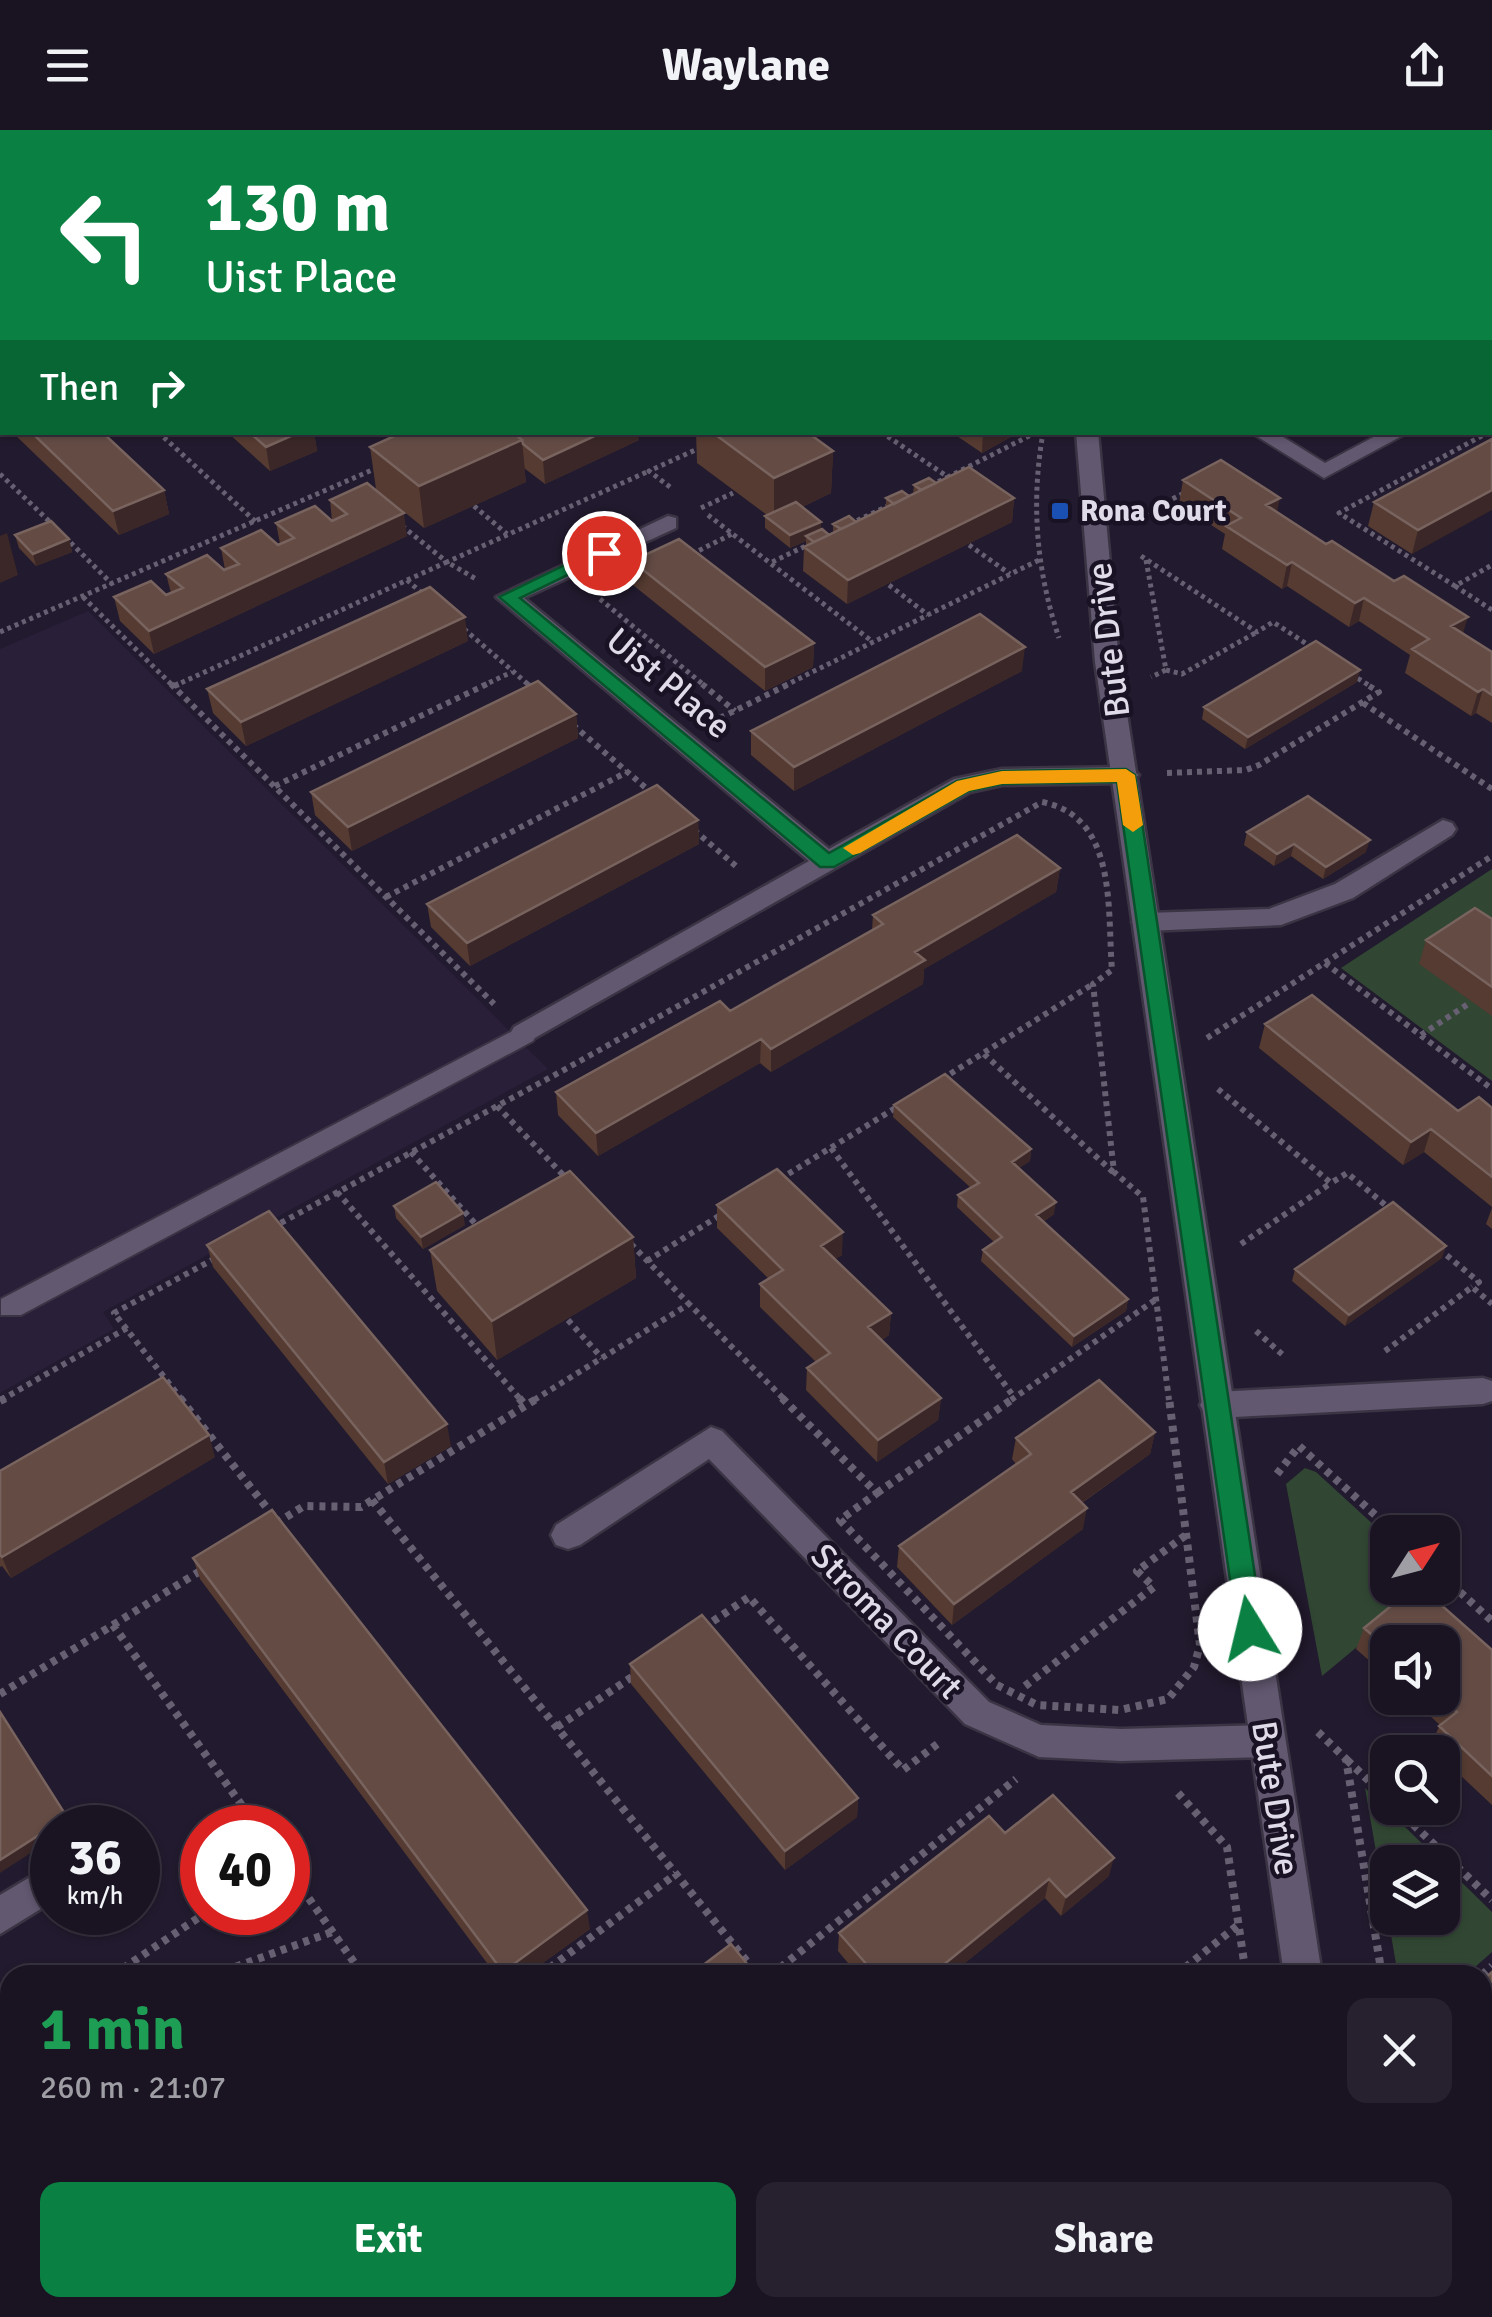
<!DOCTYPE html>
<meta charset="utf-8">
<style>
body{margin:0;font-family:Signika,sans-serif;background:#27212f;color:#f1f3f6;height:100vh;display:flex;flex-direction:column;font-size:38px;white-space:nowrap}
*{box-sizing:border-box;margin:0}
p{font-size:32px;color:#9f9ea5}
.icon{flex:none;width:55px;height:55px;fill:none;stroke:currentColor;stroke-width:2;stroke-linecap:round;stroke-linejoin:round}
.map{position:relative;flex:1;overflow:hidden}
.sheet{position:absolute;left:0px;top:1835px;width:1492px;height:352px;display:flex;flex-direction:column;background:#1a1422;border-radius:30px 30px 0 0;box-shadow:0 2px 8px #0004,0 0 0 2px #383340}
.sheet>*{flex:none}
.hud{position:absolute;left:0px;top:0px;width:1492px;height:305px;box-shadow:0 2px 8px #0004,0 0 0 2px #383340;background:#0b8043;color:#fff;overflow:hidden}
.needle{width:65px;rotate:54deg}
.fabs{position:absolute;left:1370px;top:1385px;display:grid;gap:20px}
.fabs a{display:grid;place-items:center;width:90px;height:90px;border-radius:20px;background:#1a1422;box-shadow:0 2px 8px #0004,0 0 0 2px #383340;font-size:50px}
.speed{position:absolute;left:30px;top:1675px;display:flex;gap:20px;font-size:50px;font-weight:700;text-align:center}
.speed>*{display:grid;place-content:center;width:130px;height:130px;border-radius:50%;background:#1a1422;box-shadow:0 2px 8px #0004,0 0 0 2px #383340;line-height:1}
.speed small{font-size:25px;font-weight:400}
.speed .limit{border:15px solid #d22;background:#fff;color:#111}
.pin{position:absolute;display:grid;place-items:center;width:85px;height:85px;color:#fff;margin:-42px;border:5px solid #fff;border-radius:50%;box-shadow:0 2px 10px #0007}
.me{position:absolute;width:110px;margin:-55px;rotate:351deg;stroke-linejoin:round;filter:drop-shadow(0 0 8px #0008)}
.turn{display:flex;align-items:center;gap:35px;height:210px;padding:0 40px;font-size:45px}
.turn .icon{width:130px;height:130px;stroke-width:2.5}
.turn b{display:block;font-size:70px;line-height:85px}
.then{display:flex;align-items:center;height:95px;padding:0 40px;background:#0003;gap:20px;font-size:38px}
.round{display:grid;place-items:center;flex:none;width:105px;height:105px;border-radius:20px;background:#27212f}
.summary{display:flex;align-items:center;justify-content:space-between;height:170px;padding:0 40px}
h1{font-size:60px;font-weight:700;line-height:75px;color:#1e9e55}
.action{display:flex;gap:20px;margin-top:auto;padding:20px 40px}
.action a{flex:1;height:115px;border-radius:20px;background:#0b8043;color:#fff;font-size:40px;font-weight:700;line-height:115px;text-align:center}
.action a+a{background:#27212f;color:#f1f3f6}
header{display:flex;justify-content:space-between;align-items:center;height:130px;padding:0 40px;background:#1a1422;font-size:45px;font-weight:700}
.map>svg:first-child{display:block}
.built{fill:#2a1f39}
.green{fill:#314733}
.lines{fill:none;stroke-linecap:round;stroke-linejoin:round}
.service-casing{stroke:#3b3444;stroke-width:4}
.minor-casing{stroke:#3b3444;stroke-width:5}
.tertiary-casing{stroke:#3b3444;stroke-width:5}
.path-far2{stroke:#676072;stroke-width:5;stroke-dasharray:4 4;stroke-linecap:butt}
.path-far1{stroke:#676072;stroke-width:6;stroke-dasharray:5 5;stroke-linecap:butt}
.path{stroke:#676072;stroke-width:8;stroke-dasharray:6 6;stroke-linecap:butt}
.service{fill:#625870;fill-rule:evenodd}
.minor{fill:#625870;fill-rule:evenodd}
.tertiary{fill:#625870;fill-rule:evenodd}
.wall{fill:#553b31}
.shaded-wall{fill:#3b2727}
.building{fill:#644c45;stroke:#78635e;stroke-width:2.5}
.route{fill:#0b8043;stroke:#07532c;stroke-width:2.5}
.slow{fill:#f59e0b}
.transit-dot{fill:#1a4fb4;stroke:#191124;stroke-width:4}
.labels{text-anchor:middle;stroke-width:9;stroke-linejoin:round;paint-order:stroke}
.far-poi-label{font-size:30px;font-weight:bold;fill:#e0dbe9;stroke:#191124;text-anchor:start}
.street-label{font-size:35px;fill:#e0dbe9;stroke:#191124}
</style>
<header><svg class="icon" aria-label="menu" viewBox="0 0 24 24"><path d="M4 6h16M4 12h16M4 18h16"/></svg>Waylane<svg class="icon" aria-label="share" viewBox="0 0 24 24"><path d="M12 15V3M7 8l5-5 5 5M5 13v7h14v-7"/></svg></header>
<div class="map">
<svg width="1492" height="2187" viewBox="0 0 1492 2187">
<rect width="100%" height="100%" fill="#221a2e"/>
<!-- built -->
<path class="built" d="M88,481L548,939L103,1182L114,1199L0,1263V519Z"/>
<!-- green -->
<path class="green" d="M1492,739V951L1341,838Z
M1305,1338L1316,1342L1387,1407L1388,1458H1428L1322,1546L1286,1354Z
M1365,1658L1441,1732H1388L1387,1785Z
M1443,1734L1492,1782V1822L1466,1845H1398L1388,1788H1442Z
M1483,2091L1492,2102V2187H1425L1424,2178H1482Z"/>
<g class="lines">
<!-- service casing -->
<g class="service-casing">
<path id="service" d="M1250,302H1275L1325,333L1383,302H1409L1324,348Z
M524,895L533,897L537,904L533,911L21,1185H1V1169Z"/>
</g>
<!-- minor casing -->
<g class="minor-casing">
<path id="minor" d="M668,386L676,388V398L524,468L829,719L954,649L1002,639L1126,637L1139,645L1126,653L1002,655L970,662L524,914L510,904L514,897L809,731L496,467Z
M1443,690L1452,693L1456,699L1452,705L1353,768L1281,795L1146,801L1132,792L1146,783L1269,779L1335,754Z
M1483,1248L1492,1251V1271L1483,1274L1216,1288L1205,1284L1200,1275L1205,1266L1216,1262Z
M711,1297L722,1301L989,1572L1041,1595L1121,1599L1267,1595L1279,1600L1285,1611L1279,1622L1267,1627L1121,1631L1039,1627L965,1594L709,1329L580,1415L568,1419L556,1415L551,1405L556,1395Z
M52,1734V1772L0,1804V1765Z"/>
</g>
<!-- tertiary casing -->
<g class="tertiary-casing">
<path id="tertiary" d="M1076,302H1098L1119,532L1322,1845H1284L1095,532Z
M1332,2178H1372L1374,2187H1334Z"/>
</g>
<!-- path-far2 -->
<path class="path-far2" d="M105,0L109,2
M363,0L367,2
M618,0L622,2
M809,0L813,2
M218,2L225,0
M457,2L464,0
M1462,2L1467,0
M158,302L256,392
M881,302L948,347L1037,302
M1489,302L1339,383L1455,456L1492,435
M1042,309C1031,377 1037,442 1059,508
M0,344L53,395
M931,355L948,347
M670,357L649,341L704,316
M474,376L507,404
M701,378L733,363
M708,385L770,433
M1137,387L1188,361
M850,394L892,374
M402,396L447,432L649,341
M65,407L112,454
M812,413L770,433L873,512
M969,415L1010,444
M692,424L732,404
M1141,426L1257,502L1273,492L1316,520
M1146,430L1166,540L1151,547
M407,450L424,465
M889,455L928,485
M1455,456L1492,480
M83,467L173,556
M600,469L705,556
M464,499L530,556
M0,502L379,337
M1166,540L1182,544L1257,502
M1351,544L1370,556
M174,556L447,432L476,449
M482,556L512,542
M784,556L1039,430"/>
<!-- path-far1 -->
<path class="path-far1" d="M171,554L494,874
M527,554L534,560
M702,554L735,581
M174,556L179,554
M1363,573L1492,659
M720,588L789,554
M573,595L654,665
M1167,643L1246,640L1259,635L1379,562L1366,554
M275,656L487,554
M694,700L737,737
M386,767L627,642
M1325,833L1492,959
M1421,905L1471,872
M1207,908L1492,726
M984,924L1113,1042
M942,949L1093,854
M1218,959L1331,1053L1347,1043L1390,1079
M497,976L566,1048
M831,1018L1014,1267
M411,1022L480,1099
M780,1049L897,977
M337,1062L521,1270
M631,1114L689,1174
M1241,1114L1331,1053
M1439,1119L1479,1152L1472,1157
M647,1131L722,1084
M568,1190L602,1228
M1256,1201L1284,1226
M1385,1221L1472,1157L1492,1174
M1,1270L127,1198
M182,1270L114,1183L562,941L1042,672C1118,687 1107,779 1112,840L1093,854L1114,1042L1143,1067L1169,1270
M534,1270L689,1174L785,1270
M1011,1270L1155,1170"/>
<!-- path -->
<path class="path" d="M180,1268L278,1392L304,1376L361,1377L538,1268
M519,1268L526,1276
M782,1268L877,1363L840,1390L997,1555L1037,1575L1120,1580L1168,1569L1194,1537L1200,1515L1169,1268
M0,1271L6,1268
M1277,1344L1299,1316L1394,1402
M877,1363L1014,1268
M372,1370L758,1845
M1442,1446L1492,1491
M113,1495L205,1438
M703,1498L749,1467L903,1640L940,1612
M1025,1556L1154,1457L1137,1441L1186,1405
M0,1564L113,1495L258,1698
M557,1597L635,1545
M1318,1602L1346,1629L1382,1845
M1347,1630L1388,1669
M1178,1663L1227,1717L1246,1845
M1396,1678L1492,1770
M288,1739L363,1845
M113,1845L207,1782
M213,1845L332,1802
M540,1845L676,1744
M771,1845L1016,1649
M1176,1845L1238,1795
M1482,1845L1492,1836
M0,1921L10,1914
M1482,2079L1492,2089
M1289,2178L1290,2187
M211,2187L224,2178
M828,2187L833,2178"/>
<!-- service -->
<use href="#service" class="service"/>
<!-- minor -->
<use href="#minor" class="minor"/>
<!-- tertiary -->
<use href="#tertiary" class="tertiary"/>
</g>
<!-- wall -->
<path class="wall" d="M0,0L2,2V20L0,18Z
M245,0H345L346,2H249Z
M674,0H782V2H679Z
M930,0H1053V2H930Z
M1204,0H1379L1374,2H1208Z
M1490,27L1492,28V85L1490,84Z
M2,225V293L0,291V226Z
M12,302H102L164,360L169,384L119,405Z
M227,302H314L317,321L270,341Z
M696,302H807L833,321L831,363L802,377L821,399L829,405L833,403V394L856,392L886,377V368L909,366L913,364L914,355L936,353L1014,368L1012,392L847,474L803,441L804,417L806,416V411L790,418L765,398V386L767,385L697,333Z
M951,302H1020L982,323Z
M516,305L639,310L545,354L524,338L526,352L424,398L376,359L370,317Z
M1492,309L1412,424L1368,396L1374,372Z
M1183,350L1277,382L1492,522V593L1476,583L1471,586L1405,543L1410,525L1359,491L1349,497L1287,456L1282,459L1222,419L1225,404L1179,374Z
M330,370L407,406L154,524L120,491L114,467L166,465L171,463L166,444L225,440L221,418L280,414L276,393L332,391Z
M15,405L69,409L72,422L36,436L19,418Z
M632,431L814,513L813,537L765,561L633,455Z
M468,511L246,616L213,583L207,559Z
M1022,541L794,661L751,625V601Z
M1357,552L1245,619L1202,589L1204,577Z
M576,584L578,608L352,721L315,685L311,662Z
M698,690L699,714L470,836L431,797L427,774Z
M1247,702L1366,722L1323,749L1291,726L1274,736L1244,715Z
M1060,738L1056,762L924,839L923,854L771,942L760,933L598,1026L558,985L556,962L730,881L872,800L873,785Z
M1492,789V886L1419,834L1426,810Z
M1265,894L1458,981L1492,978V1077L1424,1022L1403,1035L1259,918Z
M894,975L1031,1019L1030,1031L1019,1038L1054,1084L1043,1092L1128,1169L1126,1181L1072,1217L981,1131L983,1120L994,1112L957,1077L958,1065L971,1058L893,987Z
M717,1075L842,1125L835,1129L891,1183L889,1205L882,1210L941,1268L938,1290L877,1332L806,1260L807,1238L816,1232L760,1177V1154L769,1149L717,1098Z
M394,1076L465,1095L423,1119L396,1088Z
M1492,1078V1099L1486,1094Z
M633,1107L636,1148L497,1230L437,1161L430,1120Z
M207,1115L451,1316L388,1354L213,1137Z
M1442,1128L1345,1196L1292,1151L1295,1139Z
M1155,1302L1150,1324L1082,1373L1083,1399L952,1495L897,1437L899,1416L1016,1334L1012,1329L1016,1308Z
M215,1327L11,1448L2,1436L0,1437V1341Z
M193,1428L590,1799L526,1845H496L200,1449Z
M1364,1498L1492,1520V1675L1442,1628V1622H1437L1430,1616L1440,1595L1410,1568H1442L1388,1512V1547L1356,1519Z
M630,1534L858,1668L857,1687L785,1740L631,1554Z
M1005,1703L1109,1746L1061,1786L1045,1768L950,1845H858L838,1821L839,1803Z
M1492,1842V1947L1482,1937V1851Z"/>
<!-- shaded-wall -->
<path class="shaded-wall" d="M190,0H215L208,2H191Z
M547,0H605L599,2H541Z
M689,0H705V2H689Z
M763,0H782V2H757Z
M859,0H887L881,2H853Z
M995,0H1053V2H989Z
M1336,0H1379L1374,2H1330Z
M0,120H2V145L0,146Z
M1492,131V152L1490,153V132Z
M300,302H314L317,321L270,341L266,317Z
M603,302H638L639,310L545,354L543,330Z
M983,302H1020L982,323Z
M522,310L526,352L424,398L419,356Z
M833,321L831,363L774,390V348Z
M164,360L169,384L119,405L113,381Z
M1492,360V380L1412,424L1418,400Z
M1014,368L1012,392L847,474L848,450Z
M1280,368L1275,392L1266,375Z
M404,383L407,406L154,524L149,501Z
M821,392V404L806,406V411L790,418V405Z
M7,403L18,445L0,453V406Z
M69,409L72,422L36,436L33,424Z
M1292,432L1287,456L1282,459L1287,435Z
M1364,468L1359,491L1349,497L1355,473Z
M465,487L468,511L246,616L241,592Z
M1468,487L1461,510L1451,496Z
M814,513L813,537L765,561V537Z
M1025,517L1022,541L794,661V637Z
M1360,540L1357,552L1245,619L1248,607Z
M1483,559L1476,583L1471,586L1478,562Z
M576,584L578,608L352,721L348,697Z
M698,690L699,714L470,836L467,813Z
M1370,710L1366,722L1323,749L1326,737Z
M1294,714L1291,726L1274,736L1277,724Z
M1060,738L1056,762L924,839L923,854L771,942V919L915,822Z
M761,909L760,933L598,1026L596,1003Z
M1431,999L1424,1022L1403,1035L1411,1012Z
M1031,1019L1030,1031L1010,1044L1012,1032Z
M1056,1072L1054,1084L1035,1097L1036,1085Z
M463,1083L465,1095L423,1119L421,1107Z
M843,1102L842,1125L820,1139L821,1116Z
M633,1107L636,1148L497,1230L492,1191Z
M1446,1116L1442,1128L1345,1196L1349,1185Z
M1128,1169L1126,1181L1072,1217L1074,1206Z
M891,1183L889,1205L867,1220L868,1197Z
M941,1268L938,1290L877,1332L878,1310Z
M447,1294L451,1316L388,1354L384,1332Z
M1155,1302L1150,1324L1067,1383L1071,1362Z
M209,1305L215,1327L11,1448L2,1427Z
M1087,1378L1083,1399L952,1495L954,1474Z
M858,1668L857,1687L785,1740V1721Z
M67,1687L72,1696L52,1698V1709L0,1743V1730Z
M1114,1728L1109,1746L1061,1786L1066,1767Z
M1049,1749L1045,1768L950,1845H931Z
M587,1780L590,1799L526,1845H504L503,1842Z
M10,2130V2153L0,2160V2137Z
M499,2178H521L509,2187H487Z"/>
<!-- building -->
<path class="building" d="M0,0H59L62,2H3Z
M289,0H340L336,2H292Z
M471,0H547L541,2H465Z
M740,0H763L757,2H744Z
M810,0H859L853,2H804Z
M964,0H995L989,2H969Z
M1249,0H1302L1307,2H1254Z
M1490,27L1492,28V59L1490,58Z
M2,85V120H0V86Z
M1492,96V131L1490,132V97Z
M2,225V243L0,244V226Z
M2,243V276L0,273V244Z
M31,302H102L164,360L113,381Z
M249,302H300L266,317Z
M403,302H513L522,310L419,356L370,317Z
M523,302H603L543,330L523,314L522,310L516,305Z
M712,302H807L833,321L774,348Z
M1492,309V360L1418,400L1374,372Z
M1221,330L1280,368L1266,375L1326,414L1332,411L1394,451L1404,446L1468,487L1451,496L1492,522V565L1483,559L1478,562L1412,519L1429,509L1364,468L1355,473L1292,432L1287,435L1226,396L1241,388L1183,350Z
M969,337L1014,368L848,450L804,417Z
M929,348L936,353L921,360L914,355Z
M367,353L404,383L149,501L114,467L151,451L166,465L183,458L166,444L207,425L224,440L239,434L221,418L261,400L278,415L294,408L276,393L315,376L332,391L347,384L330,370Z
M902,361L909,366L894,374L886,368Z
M796,372L821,392L790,405L765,386Z
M849,386L856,392L841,399L833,394Z
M51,391L69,409L33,424L15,405Z
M822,399L829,405L814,412L806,406Z
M679,409L814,513L765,537L632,431Z
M430,457L465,487L241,592L207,559Z
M980,484L1025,517L794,637L751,601Z
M1316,511L1360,540L1248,607L1204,577Z
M538,551L576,584L348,697L311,662Z
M657,655L698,690L467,813L427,774Z
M1308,666L1370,710L1326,737L1294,714L1277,724L1247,702Z
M1017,705L1060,738L915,822L925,830L771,919L761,909L596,1003L556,962L720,871L730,881L883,794L873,785Z
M1475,778L1492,789V857L1426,810Z
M1312,865L1458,981L1479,967L1492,978V1047L1431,999L1411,1012L1265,894Z
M945,944L1031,1019L1012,1032L1056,1072L1036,1085L1128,1169L1074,1206L983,1120L1002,1107L958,1065L979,1053L894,975Z
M777,1039L843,1102L821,1116L891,1183L868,1197L941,1268L878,1310L807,1238L830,1223L760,1154L783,1140L717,1075Z
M570,1041L633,1107L492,1191L430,1120Z
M436,1052L463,1083L421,1107L394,1076Z
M1393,1072L1446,1116L1349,1185L1295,1139Z
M269,1081L447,1294L384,1332L207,1115Z
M163,1247L209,1305L2,1427L0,1425V1341Z
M1099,1250L1155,1302L1071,1362L1087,1378L954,1474L899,1416L1031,1324L1016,1308Z
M272,1380L587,1780L503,1842L193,1428Z
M1413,1458H1422L1492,1520V1646L1439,1596L1457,1582L1441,1568H1442V1512H1388V1519L1364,1498Z
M702,1485L858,1668L785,1721L630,1534Z
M0,1582L67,1687L0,1730Z
M1053,1665L1114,1728L1066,1767L1049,1749L931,1845H876L839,1803L989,1686L1005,1703Z
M731,1814L756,1845H690Z
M1492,1842V1919L1482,1910V1851Z
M10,2002V2130L0,2137V2009Z
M363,2178H499L487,2187H365L360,2180Z
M1014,2178H1097L1105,2187H1003Z"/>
<!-- route -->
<path class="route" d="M598,419L613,423L520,468L829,723L957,651L1002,641L1126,639L1135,645L1263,1499L1259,1507H1241L1237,1499L1117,652L1002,654L969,661L834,737H820L499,467Z"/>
<!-- slow -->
<path class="slow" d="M1126,639L1135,645L1143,695L1133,702L1123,695L1117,652L1002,654L969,661L860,723L853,725L843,718L957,651L1002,641Z"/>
<!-- markers -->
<rect class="transit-dot" x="1050" y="371" width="20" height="20" rx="5"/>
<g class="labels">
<!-- far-poi labels -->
<g class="far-poi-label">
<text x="1080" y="391">Rona Court</text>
</g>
<!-- street labels -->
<g class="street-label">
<text transform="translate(1108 510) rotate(-97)" y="12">Bute Drive</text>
<text transform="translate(669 553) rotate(40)" y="12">Uist Place</text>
<text transform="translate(887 1491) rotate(46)" y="12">Stroma Court</text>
<text transform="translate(1276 1668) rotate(81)" y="12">Bute Drive</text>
</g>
</g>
</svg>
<div class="fabs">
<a><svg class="needle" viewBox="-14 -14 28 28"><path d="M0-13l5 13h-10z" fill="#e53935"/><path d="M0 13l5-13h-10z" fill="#9f9ea5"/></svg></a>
<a><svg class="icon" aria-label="sound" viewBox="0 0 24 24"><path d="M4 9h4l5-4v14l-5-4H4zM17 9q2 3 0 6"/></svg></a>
<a><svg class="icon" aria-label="search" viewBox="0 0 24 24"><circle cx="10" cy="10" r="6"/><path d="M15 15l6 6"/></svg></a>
<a><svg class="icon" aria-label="layers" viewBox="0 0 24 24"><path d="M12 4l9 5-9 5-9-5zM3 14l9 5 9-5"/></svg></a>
</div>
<div class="speed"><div>36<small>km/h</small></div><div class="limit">40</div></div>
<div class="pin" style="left:604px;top:423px;background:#d93025"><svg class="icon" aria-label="arrive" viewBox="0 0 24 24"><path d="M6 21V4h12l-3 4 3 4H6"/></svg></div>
<svg class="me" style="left:1250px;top:1499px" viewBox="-20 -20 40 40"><circle r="19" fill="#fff"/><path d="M0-13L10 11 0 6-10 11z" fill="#0b8043"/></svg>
<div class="hud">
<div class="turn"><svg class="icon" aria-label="left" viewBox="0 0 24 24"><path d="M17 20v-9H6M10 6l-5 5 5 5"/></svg><div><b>130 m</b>Uist Place</div></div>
<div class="then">Then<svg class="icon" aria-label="right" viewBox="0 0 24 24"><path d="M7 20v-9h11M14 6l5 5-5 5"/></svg></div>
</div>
<section class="sheet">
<div class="summary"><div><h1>1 min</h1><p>260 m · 21:07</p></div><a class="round"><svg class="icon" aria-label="close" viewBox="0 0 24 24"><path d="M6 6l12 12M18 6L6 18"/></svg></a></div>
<div class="action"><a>Exit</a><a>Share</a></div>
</section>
</div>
